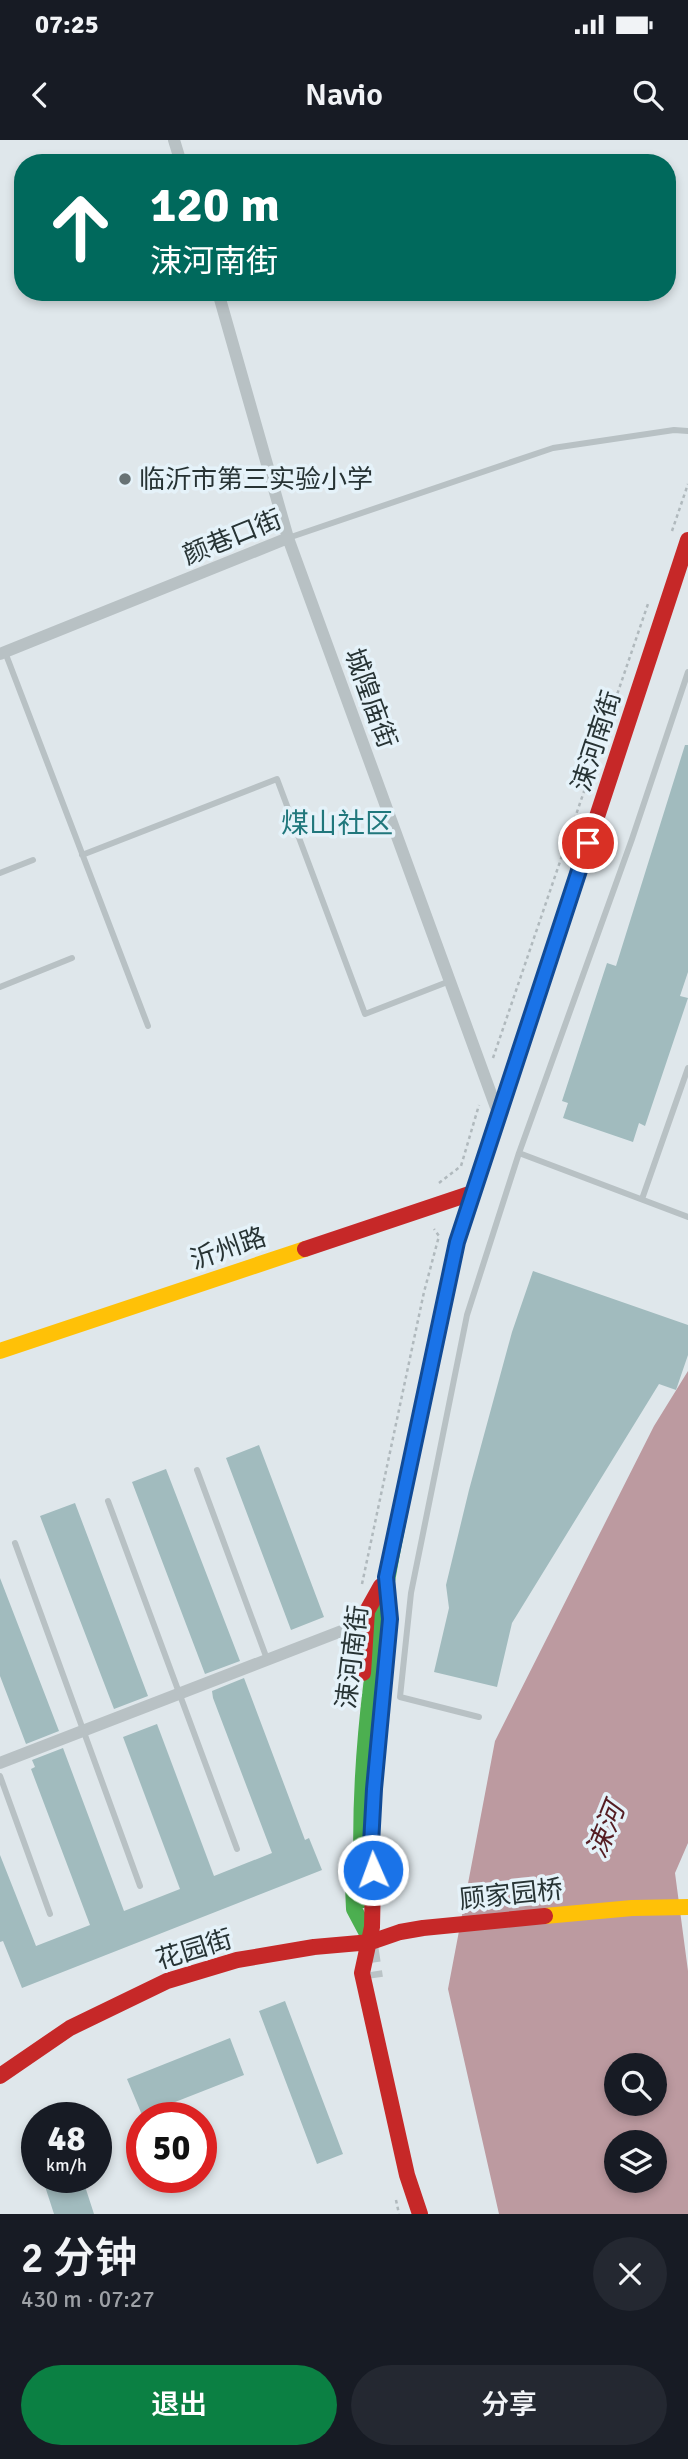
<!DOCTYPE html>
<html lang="zh">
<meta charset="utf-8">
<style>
body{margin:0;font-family:Signika,"Noto Sans SC",sans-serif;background:#242831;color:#f1f3f6;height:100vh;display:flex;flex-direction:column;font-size:26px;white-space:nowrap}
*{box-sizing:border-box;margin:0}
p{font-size:23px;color:#9ea1a6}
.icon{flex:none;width:38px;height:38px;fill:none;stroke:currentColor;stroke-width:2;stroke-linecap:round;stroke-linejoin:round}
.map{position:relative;height:2074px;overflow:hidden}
.panel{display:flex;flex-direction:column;background:#171b24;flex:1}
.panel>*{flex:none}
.hud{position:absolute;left:14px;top:14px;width:662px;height:147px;border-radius:28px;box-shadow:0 4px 10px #0003;background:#00695c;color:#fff;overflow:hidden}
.controls{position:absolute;left:604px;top:1913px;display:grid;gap:14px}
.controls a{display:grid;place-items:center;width:63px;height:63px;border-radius:50%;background:#171b24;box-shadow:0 4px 10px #0003;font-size:35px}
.speed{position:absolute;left:21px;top:1962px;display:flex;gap:14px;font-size:35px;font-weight:700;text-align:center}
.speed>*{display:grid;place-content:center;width:91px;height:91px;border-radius:50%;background:#171b24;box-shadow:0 4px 10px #0003;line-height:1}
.speed small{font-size:18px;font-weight:400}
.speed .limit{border:10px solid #d22;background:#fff;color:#111}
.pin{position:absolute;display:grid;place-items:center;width:60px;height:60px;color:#fff;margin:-30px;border:4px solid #fff;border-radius:50%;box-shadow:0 2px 7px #0007}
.me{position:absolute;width:77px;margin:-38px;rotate:358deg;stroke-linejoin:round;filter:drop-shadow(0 0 5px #0008)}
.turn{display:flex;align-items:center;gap:24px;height:147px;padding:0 21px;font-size:32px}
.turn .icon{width:91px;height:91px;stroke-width:2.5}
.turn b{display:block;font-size:49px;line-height:60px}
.round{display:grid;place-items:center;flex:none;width:74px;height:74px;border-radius:37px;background:#242831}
.overview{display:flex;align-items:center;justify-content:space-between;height:119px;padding:0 21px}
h1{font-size:42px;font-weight:600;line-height:52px}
.button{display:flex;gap:14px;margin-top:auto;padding:14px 21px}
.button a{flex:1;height:80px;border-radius:42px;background:#0b8043;color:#fff;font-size:28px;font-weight:600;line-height:80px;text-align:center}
.button a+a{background:#242831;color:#f1f3f6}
.status{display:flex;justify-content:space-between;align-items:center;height:49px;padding:0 35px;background:#171b24;direction:ltr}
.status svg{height:19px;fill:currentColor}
header{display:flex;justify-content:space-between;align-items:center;height:91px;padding:0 21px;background:#171b24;font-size:32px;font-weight:600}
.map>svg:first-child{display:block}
.water{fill:#bc9aa0;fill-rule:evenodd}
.building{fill:#a1bbbe}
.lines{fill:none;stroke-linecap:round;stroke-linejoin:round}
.secondary-tunnel{stroke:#bac3c6;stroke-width:18;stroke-dasharray:18 9;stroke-linecap:butt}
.path{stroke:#b0b9bd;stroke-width:2.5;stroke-dasharray:3.5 3.5;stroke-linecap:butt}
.lane{stroke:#b8c1c4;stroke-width:6}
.street{stroke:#b8c1c4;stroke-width:12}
.fast{stroke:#4caf50;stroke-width:16}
.slow{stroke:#ffc107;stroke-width:16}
.jam{stroke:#c62828;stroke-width:16}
.route-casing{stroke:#114b97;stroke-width:18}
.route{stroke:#1a73e8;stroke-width:12}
.poi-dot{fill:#677274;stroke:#e5f2f9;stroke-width:2.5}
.labels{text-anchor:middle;stroke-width:7;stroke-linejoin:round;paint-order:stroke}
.poi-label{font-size:26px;fill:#273334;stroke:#e5f2f9;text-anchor:start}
.street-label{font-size:26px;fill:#273334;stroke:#e5f2f9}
.neighbourhood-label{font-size:28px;fill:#20777c;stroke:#e5f2f9}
.water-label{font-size:28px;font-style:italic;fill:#551d23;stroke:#e5f2f9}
</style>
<div class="status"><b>07:25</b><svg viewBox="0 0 49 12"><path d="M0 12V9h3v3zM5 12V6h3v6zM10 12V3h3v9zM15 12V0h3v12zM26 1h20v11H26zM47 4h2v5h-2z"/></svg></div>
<header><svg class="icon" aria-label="back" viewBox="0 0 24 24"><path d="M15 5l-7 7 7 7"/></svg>Navio<svg class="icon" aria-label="search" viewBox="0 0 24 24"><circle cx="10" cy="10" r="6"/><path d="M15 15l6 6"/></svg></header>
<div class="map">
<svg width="688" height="2074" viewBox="0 0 688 2074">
<rect width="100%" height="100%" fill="#dfe7eb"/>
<!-- water -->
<path class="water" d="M688,1231V1703L675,1733L688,1831V2074H499L448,1849L495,1601L654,1286ZM616,1925H654V1964H616ZM616,2002H654V2040H616Z"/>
<!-- building -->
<path class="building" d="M685,605H688V832L680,856L688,858L645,986L639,983L633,1002L563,978L568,963L562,961L607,823L616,826Z
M533,1131L688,1185V1215L676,1250L659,1244L512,1483L497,1547L434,1532L449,1468L446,1445L469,1350L512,1192Z
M259,1305L324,1477L291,1490L226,1318Z
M166,1329L240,1521L205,1534L132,1342Z
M75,1363L148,1556L114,1569L40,1376Z
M0,1438L59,1591L26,1604L0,1536Z
M244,1538L305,1700L309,1698L322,1730L22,1848L3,1801L0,1802V1715L36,1806L90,1785L31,1629L35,1627L32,1620L63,1608L124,1771L180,1749L123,1597L157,1584L214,1736L272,1713L213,1558L212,1551Z
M285,1861L343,2014L317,2024L259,1871Z
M230,1898L244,1935L142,1975L127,1939Z
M42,2037H82L94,2074H54Z"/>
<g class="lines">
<!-- secondary-tunnel -->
<path class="secondary-tunnel" d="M369,1805L374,1838"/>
<!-- path -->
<path class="path" d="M672,391L688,344
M493,918L649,461
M439,1043L461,1026L479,965
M362,1444L424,1152L439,1096L434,1089
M396,2060L399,2074"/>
<!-- lane -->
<path class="lane" d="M288,398L553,308L674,290L688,291
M5,512L148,886
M82,715L277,639L365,874L450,841
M0,733L33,720
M0,847L72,818
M519,1013L688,1077
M642,1059L688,928
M197,1330L267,1519
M108,1361L237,1709
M15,1403L140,1746
M479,1577L400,1557L411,1453L467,1175L519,1013L632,699L688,532
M0,1636L50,1774"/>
<!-- street -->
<path class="street" d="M174,0L181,23
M218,152L288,398L498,973
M0,514L288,398
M0,1623L357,1485"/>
<!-- fast -->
<path class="fast" d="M353,1746L354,1769L371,1801
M363,1760C354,1616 379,1470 409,1329"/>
<!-- slow -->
<path class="slow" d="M0,1211L305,1109
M409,1329L457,1102L487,1011
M545,1776L632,1768L688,1767"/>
<!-- jam -->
<path class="jam" d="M487,1011L688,400
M305,1109L472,1053
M363,1533L367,1471L381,1446
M373,1740L372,1787L362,1833L407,2035L420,2074
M0,1936L70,1888L167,1841L237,1820L314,1807L371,1802L400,1792L423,1788L545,1776"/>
</g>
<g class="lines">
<!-- route casing -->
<g class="route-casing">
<path id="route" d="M373,1730L371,1704L374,1649L390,1479L386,1437L457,1102L588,703"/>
</g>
<!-- route -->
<use href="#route" class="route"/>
</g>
<!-- markers -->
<circle class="poi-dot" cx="125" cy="339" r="7"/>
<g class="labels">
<!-- poi labels -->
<g class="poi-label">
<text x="139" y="348">临沂市第三实验小学</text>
</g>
<!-- street labels -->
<g class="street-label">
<text transform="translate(232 397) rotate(-22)" y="9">颜巷口街</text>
<text transform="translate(371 558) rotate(70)" y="9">城隍庙街</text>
<text transform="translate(596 601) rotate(-72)" y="9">涑河南街</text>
<text transform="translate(228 1108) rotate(-19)" y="9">沂州路</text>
<text transform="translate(352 1517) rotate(-83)" y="9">涑河南街</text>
<text transform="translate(511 1754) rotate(-6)" y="9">顾家园桥</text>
<text transform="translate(194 1809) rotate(-17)" y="9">花园街</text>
</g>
<!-- neighbourhood labels -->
<g class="neighbourhood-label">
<text x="337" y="693">煤山社区</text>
</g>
<!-- water labels -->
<g class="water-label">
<text transform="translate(605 1690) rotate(-68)" y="10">涑河</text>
</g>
</g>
</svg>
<div class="controls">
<a><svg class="icon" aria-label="search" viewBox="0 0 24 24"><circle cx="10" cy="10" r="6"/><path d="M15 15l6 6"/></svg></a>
<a><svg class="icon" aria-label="layers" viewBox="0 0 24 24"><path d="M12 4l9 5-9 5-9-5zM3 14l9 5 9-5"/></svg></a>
</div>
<div class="speed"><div>48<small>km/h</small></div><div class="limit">50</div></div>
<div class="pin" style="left:588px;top:703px;background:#d93025"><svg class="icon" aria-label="arrive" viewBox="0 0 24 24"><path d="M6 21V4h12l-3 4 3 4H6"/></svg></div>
<svg class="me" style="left:373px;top:1730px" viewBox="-20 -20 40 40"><circle r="17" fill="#1a73e8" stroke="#fff" stroke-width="3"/><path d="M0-11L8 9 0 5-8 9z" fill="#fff"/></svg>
<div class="hud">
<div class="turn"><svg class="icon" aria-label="ahead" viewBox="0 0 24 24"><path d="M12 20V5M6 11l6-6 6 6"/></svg><div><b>120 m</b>涑河南街</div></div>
</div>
</div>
<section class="panel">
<div class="overview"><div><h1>2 分钟</h1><p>430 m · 07:27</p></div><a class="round"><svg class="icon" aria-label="close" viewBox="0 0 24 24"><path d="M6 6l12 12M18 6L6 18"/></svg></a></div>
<div class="button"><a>退出</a><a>分享</a></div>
</section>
